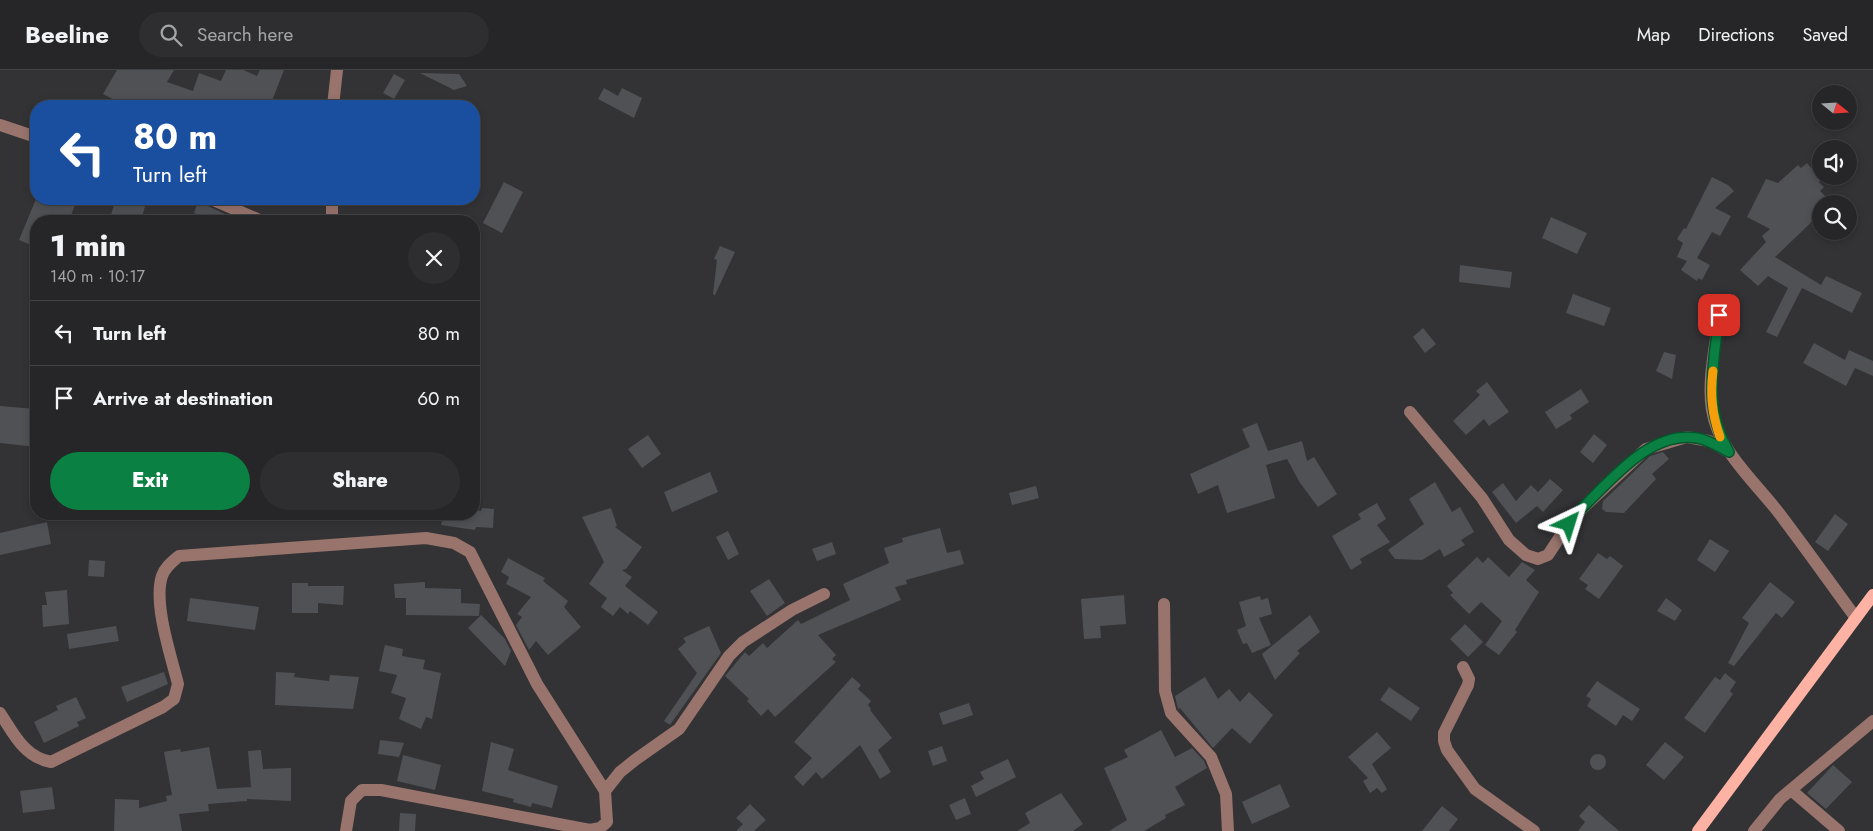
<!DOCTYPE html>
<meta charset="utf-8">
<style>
body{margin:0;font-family:Jost,sans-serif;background:#2e2e30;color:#f1f3f6;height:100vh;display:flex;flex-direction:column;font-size:19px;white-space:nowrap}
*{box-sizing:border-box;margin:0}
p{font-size:16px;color:#a4a5a8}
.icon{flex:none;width:28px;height:28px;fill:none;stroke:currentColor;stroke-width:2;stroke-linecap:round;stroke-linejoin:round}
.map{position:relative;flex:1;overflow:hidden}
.side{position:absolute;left:30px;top:145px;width:450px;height:305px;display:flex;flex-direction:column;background:#262628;border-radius:20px;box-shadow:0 2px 8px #0003,0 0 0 1px #424345}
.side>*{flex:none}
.hud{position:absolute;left:30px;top:30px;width:450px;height:105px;border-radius:20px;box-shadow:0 2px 8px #0003,0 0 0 1px #424345;background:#1a4fa0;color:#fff;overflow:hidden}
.needle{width:32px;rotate:108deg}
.controls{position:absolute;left:1812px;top:15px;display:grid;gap:10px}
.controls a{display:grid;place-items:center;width:45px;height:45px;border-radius:50%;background:#262628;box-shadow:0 2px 8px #0003,0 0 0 1px #424345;font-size:25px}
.pin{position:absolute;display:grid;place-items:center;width:42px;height:42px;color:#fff;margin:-21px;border-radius:10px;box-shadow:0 2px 8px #0006}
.me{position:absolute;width:55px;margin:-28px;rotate:41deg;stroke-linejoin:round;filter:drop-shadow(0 0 4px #0008)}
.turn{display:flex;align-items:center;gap:18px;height:105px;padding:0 20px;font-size:22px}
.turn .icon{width:65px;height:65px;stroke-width:2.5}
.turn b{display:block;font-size:35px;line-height:42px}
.round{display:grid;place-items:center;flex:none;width:52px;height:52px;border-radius:26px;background:#2e2e30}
.headline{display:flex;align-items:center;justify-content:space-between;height:85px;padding:0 20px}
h1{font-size:30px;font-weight:800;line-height:38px}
.button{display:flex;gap:10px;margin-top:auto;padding:10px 20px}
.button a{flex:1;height:58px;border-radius:30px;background:#0b8043;color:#fff;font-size:20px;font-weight:800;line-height:58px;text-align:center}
.button a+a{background:#2e2e30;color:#f1f3f6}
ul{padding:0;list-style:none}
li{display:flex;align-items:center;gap:15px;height:65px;padding:0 20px;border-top:1px solid #424345}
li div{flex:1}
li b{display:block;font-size:19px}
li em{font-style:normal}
header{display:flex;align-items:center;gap:30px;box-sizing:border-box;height:70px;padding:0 25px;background:#262628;border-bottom:1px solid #424345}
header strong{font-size:24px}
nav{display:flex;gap:28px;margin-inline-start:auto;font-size:18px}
.search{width:350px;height:45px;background:#2e2e30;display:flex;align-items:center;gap:12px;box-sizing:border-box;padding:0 18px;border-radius:28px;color:#a4a5a8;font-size:19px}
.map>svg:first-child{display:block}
.building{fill:#505154}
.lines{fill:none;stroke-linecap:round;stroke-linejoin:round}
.minor{stroke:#98746c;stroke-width:12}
.major{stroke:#fdb2a4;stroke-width:12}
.route-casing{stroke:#07532c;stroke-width:12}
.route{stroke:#0b8043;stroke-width:9}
.slow{stroke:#f59e0b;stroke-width:9}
</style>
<header>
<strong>Beeline</strong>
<div class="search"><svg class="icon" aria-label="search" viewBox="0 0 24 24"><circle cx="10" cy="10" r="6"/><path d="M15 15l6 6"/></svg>Search here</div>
<nav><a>Map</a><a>Directions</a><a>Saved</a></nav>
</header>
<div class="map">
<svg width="1873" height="761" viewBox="0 0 1873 761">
<rect width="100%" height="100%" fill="#333336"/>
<!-- building -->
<path class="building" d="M117,0H174L167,12L193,21L199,3L221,11L226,0H243L257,6L260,0H284L270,36H126L103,24Z
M420,3L459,4L467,16L454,20Z
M394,4L405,10L394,29L383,23Z
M604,18L618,26L622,18L642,28L634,48L598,29Z
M1807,93L1821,109L1819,112L1824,117L1820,121L1833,134H1821V143L1775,187L1821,215L1826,206L1862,223L1852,243L1802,218L1777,267L1766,262L1788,218L1768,206L1758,216L1740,200L1766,172L1762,166L1770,159L1747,147L1766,109L1778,113L1798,95L1801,98Z
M1712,107L1728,115L1734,121L1715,138L1731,146L1720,166L1712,162L1697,188L1710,195L1702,210L1698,208L1697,211L1681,200L1687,191L1677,187L1683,173L1677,169L1684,158L1686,159Z
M504,112L523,122L502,163L483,153Z
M36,129H77L69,151H36V177L19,170Z
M116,129H147L141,151H109Z
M199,129H203L208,136L233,148L232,151H217L194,143Z
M1551,147L1587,163L1577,184L1542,168Z
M720,176L735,182L715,225L713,224L717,190L714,189Z
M1460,195L1512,202L1510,218L1459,212Z
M1573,224L1611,238L1604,256L1566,243Z
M1423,258L1436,274L1425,283L1413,267Z
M1814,273L1845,290L1849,280L1873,291V306L1855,298L1846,316L1803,293Z
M1664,282L1676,285L1672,309L1656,301Z
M1487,312L1509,342L1489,356L1484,349L1466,365L1453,351L1480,325L1476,321Z
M1581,319L1589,332L1570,345L1572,349L1556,359L1545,342Z
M0,336L36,339V377L0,373Z
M1257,353L1268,381L1302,371L1307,391L1314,387L1337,424L1318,437L1300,413L1287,389L1266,395L1275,428L1227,443L1218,415L1198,424L1190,404L1250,377L1242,359Z
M1594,364L1607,375L1593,393L1580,382Z
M648,365L661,384L642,398L628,379Z
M1663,382L1669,389L1652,404L1656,409L1624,443L1606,442L1602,439L1603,431L1620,415L1650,386Z
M710,402L718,422L672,442L664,422Z
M1550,409L1563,420L1543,442L1537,436L1516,453L1492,422L1503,413L1516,431L1531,415L1538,422Z
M1435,412L1452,442L1460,437L1474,462L1461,470L1465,475L1444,487L1440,479L1422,490L1395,489L1388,480L1424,454L1409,429Z
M1036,416L1039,428L1012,435L1009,423Z
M1377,433L1386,449L1377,455L1390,472L1360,489L1362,493L1351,500L1332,466L1361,449L1358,444Z
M482,438L494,439L493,458L476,457L475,460L441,455L443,444H474V440L481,441Z
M611,438L617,456L615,457L642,477L626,499L622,500L632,507L625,516L658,542L648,555L630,541L628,544L620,537L613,546L601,537L607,528L589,514L604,492L582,447Z
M1835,444L1848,454L1828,481L1815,472Z
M47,452L51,474L0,485V463Z
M940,458L947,483L960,480L964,494L906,510L907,514L895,517L901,530L818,565L836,585L832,589L836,592L775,647L768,639L761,646L747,631L749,629L725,606L745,582L749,586L763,573L767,578L798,550L801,554L850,530L843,514L889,493L884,478L903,472L902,468Z
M728,461L739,484L728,490L716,467Z
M1710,469L1729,481L1715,502L1697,490Z
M832,472L836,484L817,491L812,479Z
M1598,483L1607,489L1610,486L1623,496L1599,529L1585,519L1588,515L1579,509Z
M1477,487L1483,493L1488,487L1509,507L1522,492L1535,500L1526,510L1539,522L1515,560L1517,562L1499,585L1485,575L1502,551L1481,532L1469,544L1450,525L1453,523L1447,516Z
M508,488L545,508L543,511L568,531L564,537L581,557L548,585L536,571L529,580L516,555L522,547L517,544L531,527L506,514L509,507L501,502Z
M89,490L105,491L104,507L88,506Z
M769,509L785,533L767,546L750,521Z
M425,512V518L461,519V533L480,534L479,546L406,545V528H395L394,514Z
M1770,512L1795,532L1782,548L1776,543L1734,596L1728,593L1749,553L1742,548Z
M292,513H308V516H344L343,535L318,533V543H292Z
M67,520L69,554L43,557L42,535H47L45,522Z
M1124,525L1126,554L1100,556L1101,568L1084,569L1081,529Z
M1260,526L1261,530L1268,528L1272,544L1259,548L1271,575L1252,583L1247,573L1243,574L1237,560L1246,556L1239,532Z
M190,528L259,537L255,560L187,551Z
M1666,528L1682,540L1675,551L1657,541Z
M481,545L505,569L511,581L505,596L468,558Z
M1310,545L1320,562L1297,581L1300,583L1275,610L1262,584Z
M1465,554L1483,572L1468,587L1450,569Z
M116,556L119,571L69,579L67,564Z
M709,556L721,583L670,655L664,651L697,603L678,579L686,572L683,568Z
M385,575L403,579L402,586L425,590L423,599L441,603L432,649L426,647L421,659L399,649L406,628L391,623L397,605L379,601Z
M164,602L168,614L127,632L121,617Z
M276,602L295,603L294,607L329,611L330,605L359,607L353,639L275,635Z
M1725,603L1736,612L1730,621L1733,624L1705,663L1684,648L1715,607L1720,610Z
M852,607L861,615L858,619L871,631L868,635L871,639L870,640L892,668L878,680L891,702L880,709L860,675L822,709L816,702L803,716L794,707L812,688L794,672Z
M1205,607L1218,629L1229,619L1240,632L1249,622L1273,645L1250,674L1232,658L1213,678L1180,638L1178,639L1175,626Z
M1597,611L1640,639L1632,651L1623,645L1616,656L1587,636L1591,629L1586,626Z
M1389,617L1420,638L1411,651L1380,630Z
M76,627L86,648L77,652L79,656L44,673L34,652L58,640L56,636Z
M969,633L973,645L943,655L939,643Z
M1161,660L1175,687L1192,678L1204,691L1207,698L1175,717L1185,735L1165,745L1166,748L1144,761H1109L1127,750L1104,698L1128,687L1124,680Z
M1377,662L1391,678L1372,694L1387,719L1382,723L1377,718L1370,723L1363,711L1368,708L1348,687Z
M380,670L404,673L399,687L378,684Z
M491,672L514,679L508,700L558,716L552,738L532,733L531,737L513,732L514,729L482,721Z
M1665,672L1684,687L1664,710L1646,695Z
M942,676L947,691L933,696L928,681Z
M209,677L217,719L251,717L248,681L261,680L263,699L291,698V731L247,729V731L208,734L209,741L179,744L182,761H114L115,729L139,730V738L167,731L166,726L172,725L164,682L180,679L181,682Z
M1590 692a8 8 0 1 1 16 0a8 8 0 1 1-16 0Z
M403,685L441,695L435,720L397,711Z
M1008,689L1016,707L976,727L971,716L984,709L980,702Z
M1833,695L1852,712L1826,739L1807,723Z
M1280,714L1290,737L1252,754L1242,732Z
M52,717L55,739L23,743L20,721Z
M1061,723L1083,754L1073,761H1017L1030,753L1025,743Z
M965,728L971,744L956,750L949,735Z
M750,734L766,750L754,761H736L743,754L736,748Z
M1589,735L1619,761H1578L1585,752L1579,746Z
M1442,736L1458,749L1449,761H1422Z
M400,743L416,744L415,761H399Z"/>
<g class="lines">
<!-- minor -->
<path class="minor" d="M333,36L337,0
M0,55L36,67
M211,129L262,151
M332,151V129
M1719,245C1716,276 1707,310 1712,340C1719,383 1757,413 1782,447C1807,480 1831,514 1856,548
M1410,342L1482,428L1509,470L1526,485L1538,489L1548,485L1573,447L1646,379L1687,367L1709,371L1729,382
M1164,534L1165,621L1171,643L1211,687L1226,724L1228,761
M1463,597L1469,609L1468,615L1444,663V671L1447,680L1475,719L1534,761
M0,643C14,664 24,687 51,692L163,637L174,629L178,614C171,586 153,533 162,506C165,497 172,492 179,486L426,468L454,473L470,482L537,614L605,721L607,752L600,758L590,760L381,720H362L351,731L346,761
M1791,720L1839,761
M605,721L620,702L635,690L679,659L729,586L743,572L792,540L824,524
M1754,761L1780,729L1873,651"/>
<!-- major -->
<path class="major" d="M1698,761L1873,525"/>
</g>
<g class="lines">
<!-- route casing -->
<g class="route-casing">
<path id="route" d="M1569,454L1578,442C1609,413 1649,360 1697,368C1709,370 1719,377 1729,382C1702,337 1714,295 1719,245"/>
</g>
<!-- route -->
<use href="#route" class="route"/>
<!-- slow -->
<path class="slow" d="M1713,301C1710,325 1712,344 1720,367"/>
</g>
</svg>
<div class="controls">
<a><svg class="needle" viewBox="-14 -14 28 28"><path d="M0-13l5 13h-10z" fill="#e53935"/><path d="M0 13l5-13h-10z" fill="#a4a5a8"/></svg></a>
<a><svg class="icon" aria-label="sound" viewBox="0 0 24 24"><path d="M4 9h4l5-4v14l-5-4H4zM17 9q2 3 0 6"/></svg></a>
<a><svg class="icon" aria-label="search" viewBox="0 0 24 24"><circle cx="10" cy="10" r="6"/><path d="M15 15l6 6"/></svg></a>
</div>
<div class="pin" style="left:1719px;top:245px;background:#d93025"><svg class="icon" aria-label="arrive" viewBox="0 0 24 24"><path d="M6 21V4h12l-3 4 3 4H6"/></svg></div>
<svg class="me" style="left:1569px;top:454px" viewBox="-20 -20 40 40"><path d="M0-17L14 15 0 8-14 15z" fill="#0b8043" stroke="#fff" stroke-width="4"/></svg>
<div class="hud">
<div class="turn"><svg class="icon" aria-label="left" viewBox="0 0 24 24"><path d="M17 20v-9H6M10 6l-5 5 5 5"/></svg><div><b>80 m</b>Turn left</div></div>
</div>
<section class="side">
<div class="headline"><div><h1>1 min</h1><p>140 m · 10:17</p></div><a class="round"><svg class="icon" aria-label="close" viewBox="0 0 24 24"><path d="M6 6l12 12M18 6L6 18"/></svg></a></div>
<ul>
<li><svg class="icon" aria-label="left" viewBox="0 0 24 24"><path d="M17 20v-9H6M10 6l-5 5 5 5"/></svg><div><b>Turn left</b></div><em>80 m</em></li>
<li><svg class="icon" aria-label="arrive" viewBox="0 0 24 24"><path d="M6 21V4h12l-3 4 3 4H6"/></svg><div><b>Arrive at destination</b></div><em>60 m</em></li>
</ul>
<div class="button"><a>Exit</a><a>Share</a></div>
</section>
</div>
